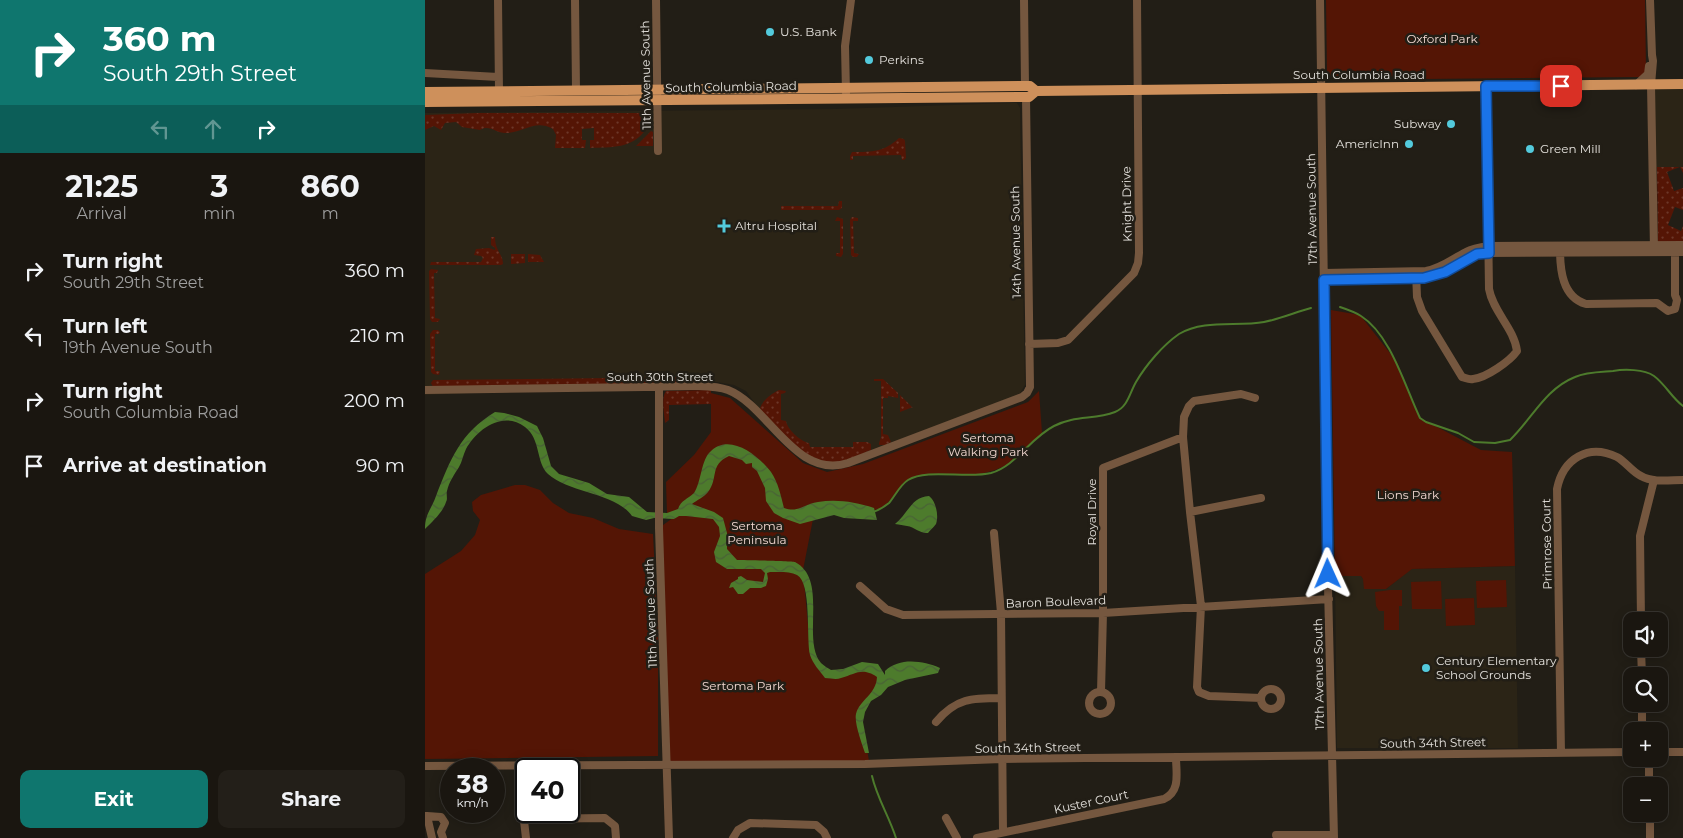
<!DOCTYPE html>
<meta charset="utf-8">
<style>
body{margin:0;font-family:Montserrat,sans-serif;background:#231f19;color:#f1f3f6;height:100vh;display:flex;flex-direction:column;font-size:19px;white-space:nowrap}
*{box-sizing:border-box;margin:0}
p{font-size:16px;color:#9f9f9f}
.icon{flex:none;width:28px;height:28px;fill:none;stroke:currentColor;stroke-width:2;stroke-linecap:round;stroke-linejoin:round}
.map{position:relative;flex:1;overflow:hidden}
.details{display:flex;flex-direction:column;background:#1a1610;width:425px}
.details>*{flex:none}
.banner{background:#0f766e;color:#fff;overflow:hidden}
.fabs{position:absolute;left:1198px;top:612px;display:grid;gap:10px}
.fabs a{display:grid;place-items:center;width:45px;height:45px;border-radius:10px;background:#1a1610;box-shadow:0 2px 12px #0003,0 0 0 1px #383530;font-size:25px}
.speed{position:absolute;left:15px;top:758px;display:flex;gap:10px;font-size:25px;font-weight:700;text-align:center}
.speed>*{display:grid;place-content:center;width:65px;height:65px;border-radius:50%;background:#1a1610;box-shadow:0 2px 12px #0003,0 0 0 1px #383530;line-height:1}
.speed small{font-size:12px;font-weight:400}
.speed .limit{border:2px solid #111;border-radius:8px;background:#fff;color:#111}
.pin{position:absolute;display:grid;place-items:center;width:42px;height:42px;color:#fff;margin:-21px;border-radius:10px;box-shadow:0 2px 8px #0006}
.me{position:absolute;width:55px;margin:-28px;rotate:359deg;stroke-linejoin:round;filter:drop-shadow(0 0 4px #0008)}
.turn{display:flex;align-items:center;gap:18px;height:105px;padding:0 20px;font-size:22px}
.turn .icon{width:65px;height:65px;stroke-width:2.5}
.turn b{display:block;font-size:35px;line-height:42px}
.lanes{display:flex;align-items:center;height:48px;padding:0 20px;background:#0003;justify-content:center;gap:25px;direction:ltr}
.lanes .off{opacity:.35}
.eta{display:flex;justify-content:space-evenly;align-items:center;height:85px;text-align:center}
.eta b{font-size:30px;font-weight:700;line-height:35px}
.action{display:flex;gap:10px;margin-top:auto;padding:10px 20px}
.action a{flex:1;height:58px;border-radius:10px;background:#0f766e;color:#fff;font-size:20px;font-weight:700;line-height:58px;text-align:center}
.action a+a{background:#231f19;color:#f1f3f6}
ul{padding:0;list-style:none}
li{display:flex;align-items:center;gap:15px;height:65px;padding:0 20px}
li div{flex:1}
li b{display:block;font-size:19px}
li em{font-style:normal}
main{display:flex;flex:1;min-height:0}
.map>svg:first-child{display:block}
.built{fill:#2b2416}
.grass{fill:url(#grass-dots)}
.green{fill:#541505}
.water{fill:url(#water-waves)}
.lines{fill:none;stroke-linecap:round;stroke-linejoin:round}
.stream{stroke:#4d7b2c;stroke-width:2}
.minor{stroke:#75573f;stroke-width:8}
.major{stroke:#ce905b;stroke-width:10}
.route-casing{stroke:#114b97;stroke-width:12}
.route{stroke:#1a73e8;stroke-width:9}
.poi-dot{fill:#53cadc;stroke:#221e16;stroke-width:2}
.labels{text-anchor:middle;stroke-width:5;stroke-linejoin:round;paint-order:stroke}
.poi-label{font-size:12px;fill:#e3e0db;stroke:#221e16;text-anchor:start}
.park-label{font-size:12px;fill:#f1d7d0;stroke:#221e16}
.street-label{font-size:12px;fill:#e3e0db;stroke:#221e16}
</style>
<main>
<section class="details">
<div class="banner">
<div class="turn"><svg class="icon" aria-label="right" viewBox="0 0 24 24"><path d="M7 20v-9h11M14 6l5 5-5 5"/></svg><div><b>360 m</b>South 29th Street</div></div>
<div class="lanes"><svg class="icon off" aria-label="left" viewBox="0 0 24 24"><path d="M17 20v-9H6M10 6l-5 5 5 5"/></svg><svg class="icon off" aria-label="ahead" viewBox="0 0 24 24"><path d="M12 20V5M6 11l6-6 6 6"/></svg><svg class="icon" aria-label="right" viewBox="0 0 24 24"><path d="M7 20v-9h11M14 6l5 5-5 5"/></svg></div>
</div>
<div class="eta">
<div><b>21:25</b><p>Arrival</p></div>
<div><b>3</b><p>min</p></div>
<div><b>860</b><p>m</p></div>
</div>
<ul>
<li><svg class="icon" aria-label="right" viewBox="0 0 24 24"><path d="M7 20v-9h11M14 6l5 5-5 5"/></svg><div><b>Turn right</b><p>South 29th Street</p></div><em>360 m</em></li>
<li><svg class="icon" aria-label="left" viewBox="0 0 24 24"><path d="M17 20v-9H6M10 6l-5 5 5 5"/></svg><div><b>Turn left</b><p>19th Avenue South</p></div><em>210 m</em></li>
<li><svg class="icon" aria-label="right" viewBox="0 0 24 24"><path d="M7 20v-9h11M14 6l5 5-5 5"/></svg><div><b>Turn right</b><p>South Columbia Road</p></div><em>200 m</em></li>
<li><svg class="icon" aria-label="arrive" viewBox="0 0 24 24"><path d="M6 21V4h12l-3 4 3 4H6"/></svg><div><b>Arrive at destination</b></div><em>90 m</em></li>
</ul>
<div class="action"><a>Exit</a><a>Share</a></div>
</section>
<div class="map">
<svg width="1258" height="838" viewBox="0 0 1258 838">
<defs>
<pattern id="grass-dots" width="8" height="8" patternUnits="userSpaceOnUse" patternTransform="scale(1.25)"><rect width="8" height="8" fill="#541505"/><path d="M2 2h.1M6 6h.1" fill="none" stroke="#6c3729" stroke-width="1.8" stroke-linecap="round"/></pattern>
<pattern id="water-waves" width="16" height="10" patternUnits="userSpaceOnUse" patternTransform="scale(1.25)"><rect width="16" height="10" fill="#4d7b2c"/><path d="M0 5q4-4 8 0t8 0" fill="none" stroke="#496236"/></pattern>
</defs>
<rect width="100%" height="100%" fill="#221e16"/>
<!-- built -->
<path class="built" d="M1258,84V167H1228L1226,85Z
M586,103H592L595,108L600,385L595,393L584,399L446,450L399,461L334,409L321,391L309,385L292,382L0,395V113L411,109Z
M1090,566L1093,748H912L910,576H936L938,579L961,589L986,569Z"/>
<!-- grass -->
<path class="grass" d="M53,113H224C226,119 224,124 221,129C208,149 186,147 165,148V140H169V128L157,129V140H161L160,148H130L131,135L128,129C110,119 100,132 82,133C71,134 65,124 55,130L37,127L31,122L20,123L16,130L9,126L0,130V115Z
M226,131L228,132V146H211Z
M474,138L479,139L480,141L481,158L479,160H477L476,155L428,156V160H425V156L427,152C448,152 459,152 474,138Z
M1232,167H1258V173L1255,167L1242,172L1249,191L1258,188V210L1250,207L1243,225L1256,231L1258,226V243H1233Z
M414,201H417V208L414,210H356V206H413Z
M412,217L418,219V254L416,257L411,256V253H415V221H410Z
M427,217L433,218V221H428L429,253L434,254L432,257H428L426,255L425,220Z
M66,237H70C70,251 78,254 78,264L76,265H5L6,262H56L58,258L56,256L49,255L51,249L64,248L70,250V248L66,245Z
M86,254H100V263L86,264Z
M103,254L115,255L119,262H103Z
M6,269L13,270L12,273H9L10,318L15,319L13,322H7L5,319L4,271Z
M8,330H13L15,332L14,334H10V371H15L14,375L8,374L6,372L5,334Z
M272,377L276,380L274,384L8,387L6,383L8,380Z
M449,379H458L473,393V398L463,396V398H458V434L463,435L466,442L460,445H454V443L456,437V381H449Z
M286,390V404L244,405V420L240,423C239,412 236,398 241,391Z
M354,390L361,391L360,393L356,394V420L361,421C362,429 376,442 384,443L385,447H428V442H442L446,444V450C436,454 424,461 413,462C380,465 356,432 336,411L335,408C338,400 346,394 354,390Z
M475,395L487,407H488L475,412Z"/>
<!-- green -->
<path class="green" d="M901,0H1220L1221,71L1216,77L997,79L963,76H905L902,72Z
M906,310L935,315L972,362L995,418L1056,450L1087,452L1090,566L987,569L961,589H939L938,579L936,576H910Z
M614,391L617,433L582,465L570,470L549,476L512,474L495,476L483,480L458,508L428,515L390,509L378,570L385,647L402,673L450,666L459,681L441,703L437,719L444,761L243,765L234,528L256,512L242,513L241,482L269,455L286,432V393L305,398L378,463L402,472L438,464L603,402Z
M90,485H100L115,490L128,503L144,513L168,518L194,529L228,534L233,634V756L0,759V574L36,551L50,535L55,520L48,511L47,502L56,495Z
M1081,580L1082,607L1052,608L1051,581Z
M1016,581L1017,609H987L986,582Z
M965,590H977V606H974V630H959V611H954L951,606L950,592Z
M1049,598L1050,625L1021,626L1020,599Z"/>
<!-- water -->
<path class="water" d="M70,412L79,413L94,417L112,426L118,438L126,466L134,474L164,483L182,494L204,497L222,512L242,513L253,509C256,500 263,499 269,493C276,483 276,462 284,453C303,431 333,455 346,472C353,482 356,496 359,508C374,513 379,504 393,502C412,499 430,502 449,508L452,520L419,518L409,515L375,524L358,518L349,513L341,501L340,488L332,471L327,467V463L321,464L317,460L304,456C284,465 294,478 283,492C279,497 272,500 267,504L289,512L298,518L302,533V549L312,560C320,560 367,561 370,562C404,580 376,639 396,663C399,666 403,668 406,670L418,669L437,662L453,664L460,675V671C475,657 498,661 515,668L513,673L480,680L463,687L456,695L446,701L440,712L438,722L444,753H440C437,744 429,723 431,714C435,699 451,695 452,677C437,667 431,674 416,678C411,680 405,678 400,678C394,670 388,664 385,655C381,638 387,583 372,575C365,571 353,572 345,572L342,573L343,579L341,586L336,588H325L318,594H313L308,587L304,588L306,583L313,579V577L316,576L322,580L338,582L340,573L336,569H302L291,562L289,552L295,536L294,527L288,519L261,516H254L249,519L229,518L221,520L207,516C191,493 144,493 123,474C111,463 116,439 100,427C78,410 52,429 41,449C38,455 37,462 34,467C29,475 24,482 22,491C21,495 23,499 21,502C18,512 7,522 0,529C0,514 6,510 11,496C25,460 35,433 70,412Z
M504,496C511,501 514,516 511,524C508,528 505,530 503,533C495,534 490,527 482,526C478,525 475,525 470,524C483,514 486,497 504,496Z"/>
<g class="lines">
<!-- stream -->
<path class="stream" d="M915,307C921,309 930,312 936,316C966,335 980,387 995,418L1001,422L1033,433L1049,442L1070,443L1085,440C1107,419 1120,389 1150,377C1161,372 1176,372 1188,371C1199,369 1219,369 1229,376C1240,384 1247,398 1258,406
M448,512C454,510 459,507 464,503C470,496 475,485 483,480C502,468 542,479 566,473C591,466 605,438 629,426C650,415 669,420 690,412C703,407 705,392 711,382C721,365 738,345 754,334C779,319 812,327 839,322C855,319 871,312 886,308
M447,776C452,798 464,816 471,838"/>
<!-- minor -->
<path class="minor" d="M73,0L74,91
M150,0L151,90
M231,0L233,151
M599,0L600,86
M895,0L903,587L909,838
M1225,0L1227,55L1228,61L1226,85L1229,250
M0,73L73,77
M1211,85L1223,74L1224,66
M421,93L420,46L426,0
M1135,249C1135,269 1137,297 1161,304L1232,303L1243,311L1250,309L1252,300L1250,295V247
M991,272L992,297L997,311L1037,377C1041,378 1044,380 1048,379C1061,378 1085,361 1092,351C1089,328 1068,312 1064,289L1061,86
M899,273L1001,271C1017,268 1027,259 1041,252C1048,248 1056,247 1064,246L1258,245
M899,280L999,278L1020,272L1047,256L1059,253L1258,252
M604,344L633,343L643,340L709,273L713,263L714,253L712,0
M234,387V528L244,838
M0,390C73,389 146,388 220,387C240,387 285,383 303,390C344,406 370,480 423,463L597,397L602,393L605,387L601,97
M830,398L816,394L769,401L764,406L759,417L758,437L765,512L776,606L772,687L774,692L784,696L836,698
M765,512L836,498
M569,533L576,613L578,832
M435,586L461,609L478,615L678,613L904,599
M1216,621L1215,536L1229,480
M1216,649L1217,676
M836 699a10 10 0 1 1 20 0a10 10 0 1 1-20 0Z
M664 703a11 11 0 1 1 22 0a11 11 0 1 1-22 0Z
M676,692L678,613V468L758,437
M1217,704V731
M511,722C531,698 547,698 576,698
M1234,752H1258
M1136,753L1132,489C1138,459 1163,443 1192,457C1201,462 1207,472 1216,476C1228,483 1245,480 1258,480
M1224,759V786
M97,765L98,812L101,838
M0,766L440,764L577,759L1206,752
M1225,814V838
M0,816H2L7,838
M2,816L16,817L20,823L16,832L18,838
M521,818L532,838
M99,819L180,818L190,826L191,838
M851,835H909
M308,838L313,830L325,823L391,825L399,832L402,838
M552,838L739,799C756,791 751,773 751,757"/>
<!-- major -->
<path class="major" d="M0,92L600,86H605L611,91
M0,102L601,97H604L611,91L1258,84"/>
</g>
<g class="lines">
<!-- route casing -->
<g class="route-casing">
<path id="route" d="M903,574L899,280L999,278L1020,272L1052,254L1064,253L1061,86H1136"/>
</g>
<!-- route -->
<use href="#route" class="route"/>
</g>
<!-- markers -->
<g class="poi-dot">
<circle cx="345" cy="32" r="5"/>
<circle cx="444" cy="60" r="5"/>
<circle cx="1026" cy="124" r="5"/>
<circle cx="984" cy="144" r="5"/>
<circle cx="1105" cy="149" r="5"/>
<path d="M296.5 218.5h5v5h5v5h-5v5h-5v-5h-5v-5h5z"/>
<circle cx="1001" cy="668" r="5"/>
</g>
<g class="labels">
<!-- poi labels -->
<g class="poi-label">
<text x="355" y="36">U.S. Bank</text>
<text x="454" y="64">Perkins</text>
<text x="1016" y="128" text-anchor="end">Subway</text>
<text x="974" y="148" text-anchor="end">AmericInn</text>
<text x="1115" y="153">Green Mill</text>
<text x="310" y="230">Altru Hospital</text>
<text x="1011" y="665">Century Elementary<tspan x="1011" dy="14">School Grounds</tspan></text>
</g>
<!-- park labels -->
<g class="park-label">
<text x="1017" y="43">Oxford Park</text>
<text x="563" y="442">Sertoma<tspan x="563" dy="14">Walking Park</tspan></text>
<text x="983" y="499">Lions Park</text>
<text x="332" y="530">Sertoma<tspan x="332" dy="14">Peninsula</tspan></text>
<text x="318" y="690">Sertoma Park</text>
</g>
<!-- street labels -->
<g class="street-label">
<text transform="translate(221 75) rotate(-91)" y="4">11th Avenue South</text>
<text x="934" y="79">South Columbia Road</text>
<text transform="translate(306 87) rotate(-1)" y="4">South Columbia Road</text>
<text transform="translate(702 204) rotate(-91)" y="4">Knight Drive</text>
<text transform="translate(887 209) rotate(-91)" y="4">17th Avenue South</text>
<text transform="translate(591 242) rotate(-91)" y="4">14th Avenue South</text>
<text x="235" y="381">South 30th Street</text>
<text transform="translate(667 512) rotate(-90)" y="4">Royal Drive</text>
<text transform="translate(1122 544) rotate(-91)" y="4">Primrose Court</text>
<text transform="translate(631 602) rotate(-2)" y="4">Baron Boulevard</text>
<text transform="translate(226 613) rotate(-92)" y="4">11th Avenue South</text>
<text transform="translate(894 674) rotate(-91)" y="4">17th Avenue South</text>
<text transform="translate(1008 743) rotate(-1)" y="4">South 34th Street</text>
<text transform="translate(603 748) rotate(-1)" y="4">South 34th Street</text>
<text transform="translate(666 802) rotate(-12)" y="4">Kuster Court</text>
</g>
</g>
</svg>
<div class="fabs">
<a><svg class="icon" aria-label="sound" viewBox="0 0 24 24"><path d="M4 9h4l5-4v14l-5-4H4zM17 9q2 3 0 6"/></svg></a>
<a><svg class="icon" aria-label="search" viewBox="0 0 24 24"><circle cx="10" cy="10" r="6"/><path d="M15 15l6 6"/></svg></a>
<a>+</a>
<a>−</a>
</div>
<div class="speed"><div>38<small>km/h</small></div><div class="limit">40</div></div>
<div class="pin" style="left:1136px;top:86px;background:#d93025"><svg class="icon" aria-label="arrive" viewBox="0 0 24 24"><path d="M6 21V4h12l-3 4 3 4H6"/></svg></div>
<svg class="me" style="left:903px;top:574px" viewBox="-20 -20 40 40"><path d="M0-17L14 15 0 8-14 15z" fill="#1a73e8" stroke="#fff" stroke-width="4"/></svg>
</div>
</main>
